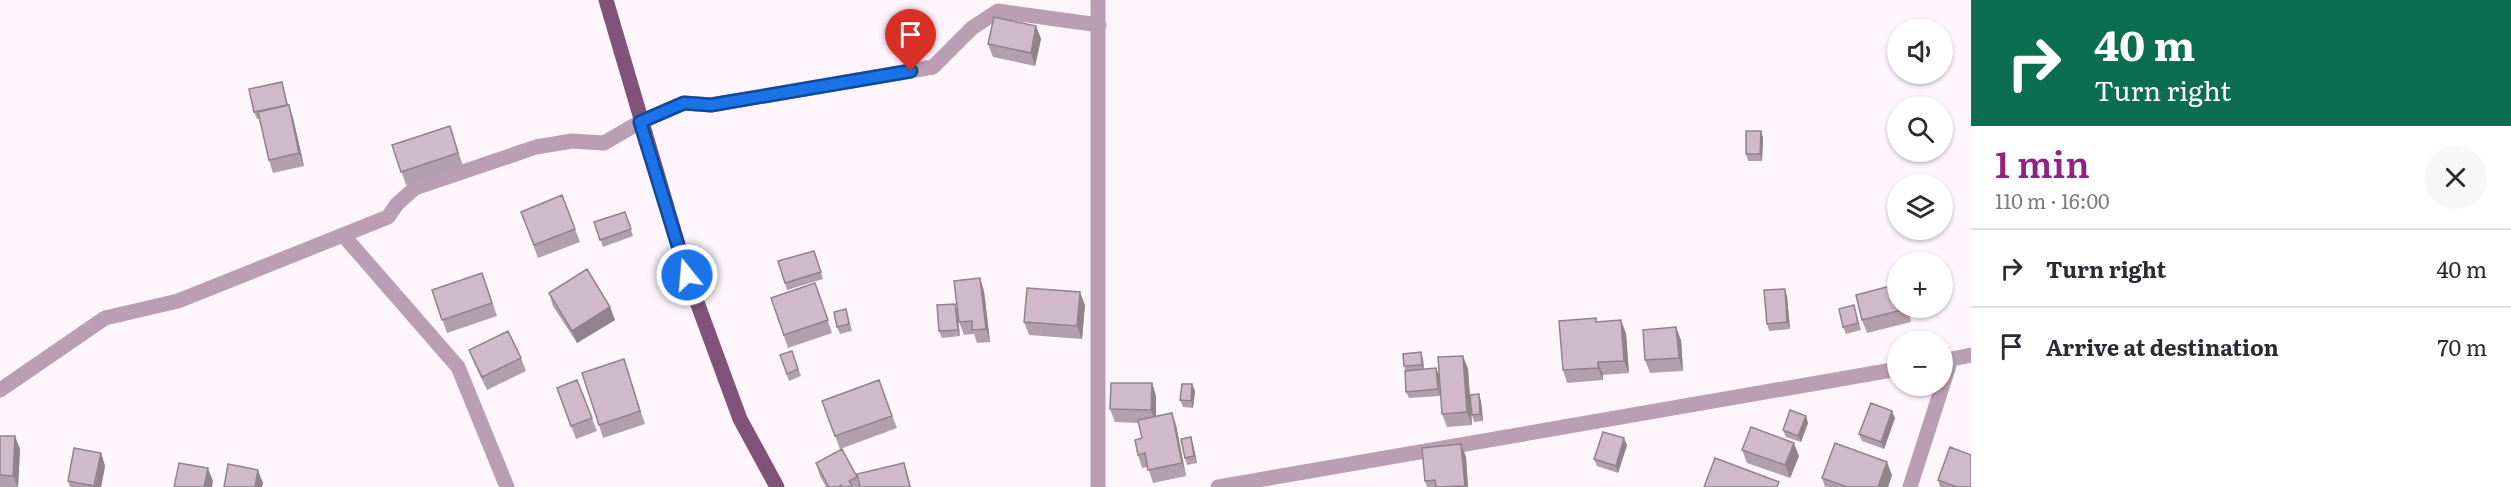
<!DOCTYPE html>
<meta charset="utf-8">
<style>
body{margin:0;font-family:Literata,serif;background:#f7f7f7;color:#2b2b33;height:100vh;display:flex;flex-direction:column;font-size:22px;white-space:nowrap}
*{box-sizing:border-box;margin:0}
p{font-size:20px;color:#7c7c81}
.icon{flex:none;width:33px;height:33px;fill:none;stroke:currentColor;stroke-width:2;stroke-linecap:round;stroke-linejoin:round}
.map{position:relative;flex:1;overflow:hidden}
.drawer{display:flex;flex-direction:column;background:#fff;width:540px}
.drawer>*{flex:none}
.top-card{background:#0b6e4f;color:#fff;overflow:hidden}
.buttons{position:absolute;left:1887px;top:18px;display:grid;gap:12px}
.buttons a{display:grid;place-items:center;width:66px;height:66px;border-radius:50%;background:#fff;box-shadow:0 2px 4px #0004;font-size:30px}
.pin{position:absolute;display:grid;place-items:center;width:51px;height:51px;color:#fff;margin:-62px -26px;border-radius:50% 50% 50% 0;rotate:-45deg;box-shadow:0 0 6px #0007}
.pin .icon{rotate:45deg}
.me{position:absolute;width:66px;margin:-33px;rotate:343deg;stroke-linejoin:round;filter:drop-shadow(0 0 4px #0008)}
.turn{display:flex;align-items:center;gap:21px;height:126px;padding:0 24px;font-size:27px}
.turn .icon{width:78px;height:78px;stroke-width:2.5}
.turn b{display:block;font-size:42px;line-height:51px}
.round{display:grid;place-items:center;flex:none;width:63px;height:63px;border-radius:32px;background:#f7f7f7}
.head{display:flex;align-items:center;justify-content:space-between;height:102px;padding:0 24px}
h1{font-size:36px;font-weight:600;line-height:45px;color:#912385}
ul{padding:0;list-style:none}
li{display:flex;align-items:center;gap:18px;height:78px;padding:0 24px;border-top:2px solid #e1e1e2}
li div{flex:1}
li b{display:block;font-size:22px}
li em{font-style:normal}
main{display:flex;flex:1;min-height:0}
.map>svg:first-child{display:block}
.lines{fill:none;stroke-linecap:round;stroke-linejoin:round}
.minor{stroke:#ba9eb4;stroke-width:15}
.primary{stroke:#82537a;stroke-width:15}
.wall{fill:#b29fae}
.shaded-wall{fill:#91828d}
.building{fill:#cfb9ca;stroke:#91828d;stroke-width:1.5}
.route-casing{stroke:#114b97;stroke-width:15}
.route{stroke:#1a73e8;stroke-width:10}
</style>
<main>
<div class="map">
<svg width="1971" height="487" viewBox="0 0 1971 487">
<rect width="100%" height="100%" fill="#fff6fd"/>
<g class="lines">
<!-- minor -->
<path class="minor" d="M343,235L458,367L507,487
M1942,361L1971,355
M0,390L105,318L178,301L388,217L397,204L415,188L536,147L572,141L604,143L640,122L684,103L711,105L933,67L972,28L998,11L1099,25
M1098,487V0
M1218,487L1898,369
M1910,487L1951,359"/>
<!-- primary -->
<path class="primary" d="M606,0L687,275L740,419L777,487"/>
</g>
<!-- wall -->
<path class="wall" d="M1036,26L1041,39L1035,66L993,57L988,44Z
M284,89L288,105L293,118L304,166L273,173L269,160L260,119H257L254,112Z
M450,126L463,166L406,185L392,145Z
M1761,131L1763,138L1762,161H1748L1746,154Z
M562,195L580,242L538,258L521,212Z
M625,212L633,236L603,247L594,222Z
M814,251L823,279L787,290L785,283Z
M815,283L832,333L788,348L771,298Z
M487,286L497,316L447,333L432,290Z
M984,291L990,342L977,343L974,334L964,335L959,322Z
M549,293L610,307L615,320L577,343L553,306Z
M1787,296L1790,329L1769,331L1767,324Z
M955,304L957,311L960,336L942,338L939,331Z
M1085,305L1082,339L1029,335L1024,322Z
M1907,308L1911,322L1867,333L1862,320Z
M1856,312L1861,330L1846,334L1843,327Z
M848,315L852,331L840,334L837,327Z
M1598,322L1626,333L1629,373L1603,375V380L1567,383L1563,370Z
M1681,340L1683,371L1650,373L1645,360Z
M469,350L521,358L526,371L487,390L474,363Z
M792,351L801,376L789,381L780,355Z
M1463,356L1468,369L1472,425L1447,427L1442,414Z
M1423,359L1424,369L1436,368L1439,375L1440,396L1409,398L1406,392L1405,370L1404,366Z
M628,372L645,424L603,438L599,425Z
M577,380L597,431L576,439L557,388Z
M879,380L897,428L840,449L835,436Z
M1152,383L1156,396V416L1172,413L1176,425L1186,476L1153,483L1148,467L1142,468L1138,455L1142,438L1139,423L1115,422L1110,409Z
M1192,384L1195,391L1193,408L1183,407L1180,400Z
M1481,401L1483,421L1474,422L1472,415Z
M1806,416L1808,423L1801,442L1786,437L1783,430Z
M1895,418L1884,449L1862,441L1859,434Z
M0,436L20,449L18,487H0Z
M1193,444L1197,463L1187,465L1185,458Z
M1461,444L1466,457L1468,487H1427L1425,481Z
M1627,445L1618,473L1597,466L1594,459Z
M1742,450L1799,456L1790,478L1747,463Z
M101,453L105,466L101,487H70L68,481Z
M816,463L857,477L860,487H826L820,476Z
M1892,475L1888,487H1825L1822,478Z
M1938,480L1971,487H1940Z"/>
<!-- shaded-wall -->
<path class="shaded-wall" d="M1036,26L1041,39L1035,66L1031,53Z
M289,105L293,118L304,166L299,153Z
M1761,131L1763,138L1762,161L1760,154Z
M980,278L984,291L990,342L986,329Z
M1785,289L1787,296L1790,329L1787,322Z
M1080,292L1085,305L1082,339L1077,326Z
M955,304L957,311L960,336L958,330Z
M610,307L615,320L577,343L572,331Z
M1906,308H1907L1911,322Z
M1621,320L1626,333L1629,373L1624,361Z
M1676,327L1681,340L1683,371L1679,358Z
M1421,352L1423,359L1424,372L1422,365Z
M1463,356L1468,369L1472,425L1467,412Z
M1598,362L1603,375V380L1598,368Z
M1436,368L1439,375L1440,396L1438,389Z
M1152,383L1156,396V423L1151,410Z
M1192,384L1195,391L1193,408L1191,401Z
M1479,394L1481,401L1483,421L1480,414Z
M1892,411L1895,418L1884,449L1881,442Z
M1172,413L1176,425L1186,476L1182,463Z
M1806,416L1808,423L1801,442L1798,436Z
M15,436L20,449L18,487L13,476Z
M1191,437L1193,444L1197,463L1194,456Z
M1624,438L1627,445L1618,473L1616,466Z
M1794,443L1799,456L1790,478L1785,465Z
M1461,444L1466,457L1468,487L1465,486Z
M101,453L105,466L101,487H95Z
M1887,462L1892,475L1888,487H1878Z
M904,463L908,476L911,487H910Z
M208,468L213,481L212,487H204Z
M258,470L263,483L262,487H255Z"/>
<!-- building -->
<path class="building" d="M994,17L1036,26L1031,53L988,44Z
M282,82L287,105L254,112L249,89Z
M289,105L299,153L269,160L258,112Z
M450,126L458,153L401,172L392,145Z
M1746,131H1761L1760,154H1746Z
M562,195L575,229L534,245L521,212Z
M625,212L631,229L600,240L594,222Z
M814,251L821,272L785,283L778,261Z
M587,269L610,307L572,331L549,293Z
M482,273L492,303L442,320L432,290Z
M980,278L986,329L972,330V321L959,322L954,281Z
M815,283L828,320L784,335L771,298Z
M1898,284V308H1906V309L1862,320L1856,295Z
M1027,288L1080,292L1077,326L1024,322Z
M1785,289L1787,322L1767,324L1764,290Z
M955,304L958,330L939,331L937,305Z
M1854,305L1858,323L1843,327L1839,309Z
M846,309L849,324L837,327L834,312Z
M1596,318V322L1621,320L1624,361L1598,362V368L1563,370L1559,321Z
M1676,327L1679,358L1645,360L1643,330Z
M508,331L521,358L482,377L469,350Z
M792,351L798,369L787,374L780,355Z
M1421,352L1422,365L1404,366L1403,354Z
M1463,356L1467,412L1442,414L1438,357Z
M624,359L640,411L599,425L582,373Z
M1436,368L1438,389L1406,392L1405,371Z
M577,380L592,418L571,426L557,388Z
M879,380L892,416L835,436L822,401Z
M1111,383H1152L1151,410L1110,409Z
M1182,384H1192L1191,401L1180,400Z
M1479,394L1480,414L1472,415L1470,395Z
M1871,403L1892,411L1881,442L1859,434Z
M1790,410L1806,416L1798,436L1783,430Z
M1172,413L1182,463L1148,470L1145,453L1138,455L1135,440L1142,438L1138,420Z
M1751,427L1794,443L1785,465L1742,450Z
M1603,432L1624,438L1616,466L1594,459Z
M0,436H15L13,476L0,475Z
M1191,437L1194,456L1185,458L1181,439Z
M1835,443L1887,462L1878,487H1847L1822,478Z
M1461,444L1465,486L1436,487L1435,480L1425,481L1422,448Z
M1950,447L1971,455V487H1957L1938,480Z
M74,448L101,453L94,486L68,481Z
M842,449L857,477L849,481L852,485L848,487H842L841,485L838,487H829L816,463Z
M1715,458L1779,482L1777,487H1704Z
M179,463L208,468L204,487H174Z
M904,463L910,487H860L857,474Z
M228,464L258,470L255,487H224Z"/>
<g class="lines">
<!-- route casing -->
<g class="route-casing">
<path id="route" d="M687,275L640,122L684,103L711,105L911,71"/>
</g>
<!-- route -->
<use href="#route" class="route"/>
</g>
</svg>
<div class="buttons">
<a><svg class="icon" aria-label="sound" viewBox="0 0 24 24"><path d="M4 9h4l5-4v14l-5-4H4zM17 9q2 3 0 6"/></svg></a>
<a><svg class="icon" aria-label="search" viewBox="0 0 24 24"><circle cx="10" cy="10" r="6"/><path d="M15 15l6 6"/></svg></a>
<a><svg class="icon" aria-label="layers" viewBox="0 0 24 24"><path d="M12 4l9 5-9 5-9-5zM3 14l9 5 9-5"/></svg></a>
<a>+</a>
<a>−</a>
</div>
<div class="pin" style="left:911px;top:71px;background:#d93025"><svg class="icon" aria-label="arrive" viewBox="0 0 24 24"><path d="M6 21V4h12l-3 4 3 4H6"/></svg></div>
<svg class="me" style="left:687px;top:275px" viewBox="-20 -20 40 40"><circle r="17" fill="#1a73e8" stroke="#fff" stroke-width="3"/><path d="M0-11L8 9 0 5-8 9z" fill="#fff"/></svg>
</div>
<section class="drawer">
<div class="top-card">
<div class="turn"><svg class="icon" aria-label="right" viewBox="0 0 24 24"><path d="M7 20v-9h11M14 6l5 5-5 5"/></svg><div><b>40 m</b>Turn right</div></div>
</div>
<div class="head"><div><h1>1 min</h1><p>110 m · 16:00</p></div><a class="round"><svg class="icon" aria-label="close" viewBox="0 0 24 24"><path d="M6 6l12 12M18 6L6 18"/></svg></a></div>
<ul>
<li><svg class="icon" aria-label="right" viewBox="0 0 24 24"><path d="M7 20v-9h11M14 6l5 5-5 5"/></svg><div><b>Turn right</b></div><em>40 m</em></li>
<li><svg class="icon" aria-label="arrive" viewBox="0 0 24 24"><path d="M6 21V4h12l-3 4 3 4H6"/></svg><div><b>Arrive at destination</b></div><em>70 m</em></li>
</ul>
</section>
</main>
